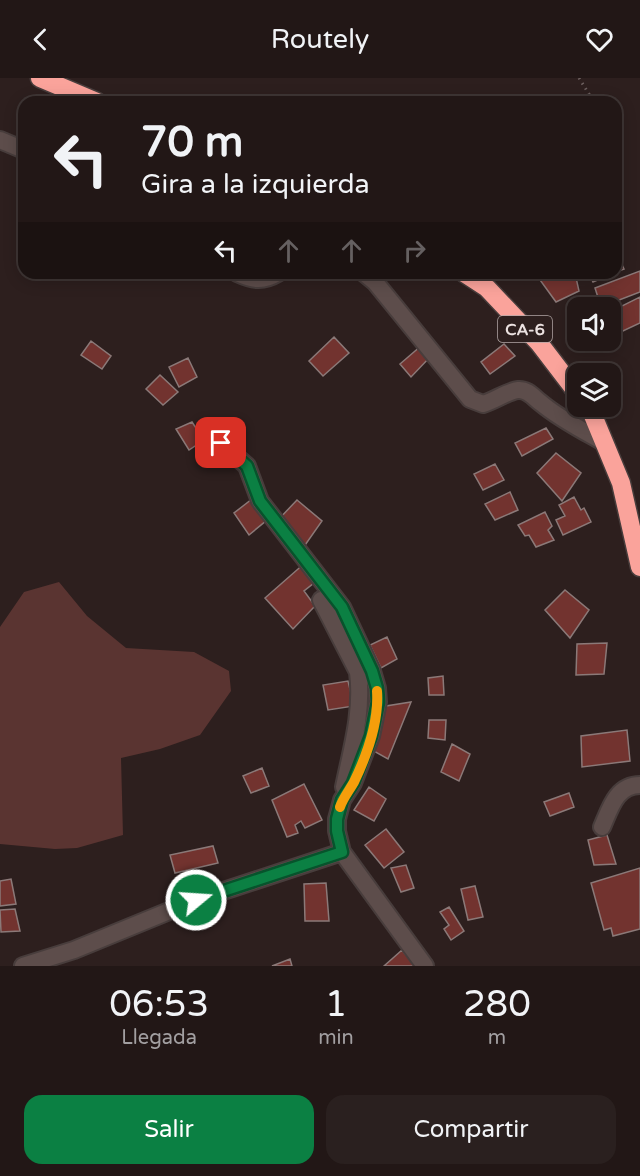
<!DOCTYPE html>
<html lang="es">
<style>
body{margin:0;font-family:"Varela Round",sans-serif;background:#2a201f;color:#f1f3f6;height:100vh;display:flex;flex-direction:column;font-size:22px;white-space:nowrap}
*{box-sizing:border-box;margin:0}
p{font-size:20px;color:#a29fa1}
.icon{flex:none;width:33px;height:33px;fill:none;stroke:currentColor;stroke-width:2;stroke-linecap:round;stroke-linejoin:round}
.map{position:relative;height:888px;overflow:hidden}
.sheet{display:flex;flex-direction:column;background:#221716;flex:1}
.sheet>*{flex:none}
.hud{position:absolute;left:18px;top:18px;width:604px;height:183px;border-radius:18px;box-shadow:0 3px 15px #0003,0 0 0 2px #3f3635;background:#221716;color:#f1f3f6;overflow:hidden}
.controls{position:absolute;left:567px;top:219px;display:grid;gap:12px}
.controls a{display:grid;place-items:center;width:54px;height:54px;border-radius:12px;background:#221716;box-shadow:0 3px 15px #0003,0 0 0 2px #3f3635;font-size:30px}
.pin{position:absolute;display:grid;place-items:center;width:51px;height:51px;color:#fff;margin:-26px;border-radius:12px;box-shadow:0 3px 9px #0006}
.me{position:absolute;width:66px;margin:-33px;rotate:72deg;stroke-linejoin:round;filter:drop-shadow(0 0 4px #0008)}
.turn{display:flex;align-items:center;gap:21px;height:126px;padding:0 24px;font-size:27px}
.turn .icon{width:78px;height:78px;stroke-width:2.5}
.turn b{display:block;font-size:42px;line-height:51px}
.lanes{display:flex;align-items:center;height:57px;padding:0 24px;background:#0003;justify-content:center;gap:30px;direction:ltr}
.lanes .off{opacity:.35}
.eta{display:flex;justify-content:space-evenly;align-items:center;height:102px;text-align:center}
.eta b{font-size:36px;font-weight:600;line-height:42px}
.action{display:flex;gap:12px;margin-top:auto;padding:12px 24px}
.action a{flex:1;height:69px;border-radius:18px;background:#0b8043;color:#fff;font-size:24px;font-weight:600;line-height:69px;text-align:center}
.action a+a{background:#2a201f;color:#f1f3f6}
header{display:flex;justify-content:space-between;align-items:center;height:78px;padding:0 24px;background:#221716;font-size:27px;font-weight:600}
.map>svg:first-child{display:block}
.green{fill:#5a3431}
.building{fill:#72332f;stroke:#8b7978;stroke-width:1.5}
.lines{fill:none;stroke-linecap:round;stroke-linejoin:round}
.minor-casing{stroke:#483d3c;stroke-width:20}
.highway-casing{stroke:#483d3c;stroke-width:21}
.path{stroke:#6d605f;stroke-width:3;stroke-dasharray:1.5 4.5;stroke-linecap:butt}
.minor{stroke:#5d4d4b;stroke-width:16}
.highway{stroke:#faa39b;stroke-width:18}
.route-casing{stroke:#07532c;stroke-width:15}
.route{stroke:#0b8043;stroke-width:10}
.slow{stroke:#f59e0b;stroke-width:10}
.labels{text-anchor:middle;stroke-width:4.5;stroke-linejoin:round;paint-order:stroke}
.shield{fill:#2d1f1e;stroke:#b2a7a6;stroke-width:1.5}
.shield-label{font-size:16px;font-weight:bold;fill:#ebe1e0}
</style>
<header><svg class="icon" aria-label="back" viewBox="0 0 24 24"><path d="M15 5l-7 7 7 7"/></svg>Routely<svg class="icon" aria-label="heart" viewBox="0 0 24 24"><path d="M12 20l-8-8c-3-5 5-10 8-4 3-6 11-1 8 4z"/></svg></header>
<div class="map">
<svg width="640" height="888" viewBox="0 0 640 888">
<rect width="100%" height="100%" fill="#2d1f1e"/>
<!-- green -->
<path class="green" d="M59,504L87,538L126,570L194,574L229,593L231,613L200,657L160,671L121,680L123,757L77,770L55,771L0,766V549L24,514Z"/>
<!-- building -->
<path class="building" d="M616,173L624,191L616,194Z
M640,193V214L601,229L595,210Z
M535,195H575L579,213L556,224Z
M589,195H614L593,204Z
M640,219V245L610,259V234Z
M334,259L349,275L323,298L309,283Z
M91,263L111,278L102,291L81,277Z
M504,266L515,278L490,296L481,284Z
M422,267L431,278L411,299L400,286Z
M188,280L197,299L179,309L169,289Z
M160,297L178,314L163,327L146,311Z
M192,344L204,362L189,372L176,351Z
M546,350L553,361L522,378L515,365Z
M556,375L581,395L562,423L537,395Z
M495,386L504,402L483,412L474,396Z
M510,414L518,432L495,442L485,426Z
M574,419L581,432L584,430L591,444L563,457L556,442L565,438L559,427Z
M252,421L267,442L249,457L234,435Z
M297,422L322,443L303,470L278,442Z
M545,434L552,448L548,452L554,462L536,469L529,457L525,458L518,447Z
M306,484L319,501L304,513L315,528L293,551L265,520Z
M565,512L589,532L570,560L545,532Z
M387,559L397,581L381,590L370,567Z
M607,565L604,596L576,597L577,566Z
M443,598L444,617H429L428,600Z
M348,603L354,628L328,632L323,607Z
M411,624L388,681L370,671L386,628Z
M429,642H446L445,662L428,660Z
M627,652L630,683L582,689L581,658Z
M452,666L470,676L459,703L441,694Z
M262,690L269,708L251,715L243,698Z
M304,706L322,742L305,750L301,743L295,747L298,755L287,759L272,722Z
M369,709L386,721L374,743L354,732Z
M569,715L574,729L550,738L544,724Z
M386,751L404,774L384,790L365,767Z
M607,757L616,786L594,787L588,762Z
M213,768L218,785L175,795L170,777Z
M406,787L414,810L401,814L391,790Z
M640,790V851L613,858L611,850L604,852L591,805Z
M11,801L16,826L0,828V803Z
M326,805L329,843H305L304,806Z
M475,808L483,839L468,842L461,811Z
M449,829L464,853L451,862L444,851L449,847L440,834Z
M15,831L20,853L1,854L0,832Z
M402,872L415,888H384Z
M290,881L292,888H272Z"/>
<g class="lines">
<!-- minor casing -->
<g class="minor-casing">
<path id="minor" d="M0,62L24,72
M237,195C252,202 263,204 278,195
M364,195L375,204L470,321L483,326C494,323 508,313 518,312C528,311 534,320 541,325C560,341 584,353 605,365
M221,365L247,388L260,423L342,529L372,593L377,610L378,624L371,658L353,705L342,722L337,741V753L342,774L425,888
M321,522L358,594C363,634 352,670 344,709
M602,749C610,731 616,707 640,707
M23,888L74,872L196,822L342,774"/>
</g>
<!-- highway casing -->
<g class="highway-casing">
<path id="highway" d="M40,0L97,24
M464,195L487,210L539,265L578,316
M587,328L592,335L621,405L640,489"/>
</g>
<!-- path -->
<path class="path" d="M579,0L594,24"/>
<!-- minor -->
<use href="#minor" class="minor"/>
<!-- highway -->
<use href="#highway" class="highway"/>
</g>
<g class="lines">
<!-- route casing -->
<g class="route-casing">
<path id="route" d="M196,822L342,774L337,753V741L342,722L353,705L371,658L378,624L377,610L372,593L342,529L260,423L247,388L221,365"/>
</g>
<!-- route -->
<use href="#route" class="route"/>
<!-- slow -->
<path class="slow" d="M340,729C343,720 349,713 354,704C367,677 379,643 377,613"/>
</g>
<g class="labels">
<!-- shield labels -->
<rect class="shield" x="498" y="238" width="54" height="26" rx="4.5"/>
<g class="shield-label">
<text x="525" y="257">CA-6</text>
</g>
</g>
</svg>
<div class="controls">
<a><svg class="icon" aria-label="sound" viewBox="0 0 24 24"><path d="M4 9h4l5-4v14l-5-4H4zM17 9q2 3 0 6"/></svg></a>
<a><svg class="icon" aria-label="layers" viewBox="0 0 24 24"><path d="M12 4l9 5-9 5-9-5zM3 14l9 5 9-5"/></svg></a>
</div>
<div class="pin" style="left:221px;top:365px;background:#d93025"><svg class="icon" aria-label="arrive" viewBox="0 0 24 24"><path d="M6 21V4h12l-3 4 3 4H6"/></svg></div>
<svg class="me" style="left:196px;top:822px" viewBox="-20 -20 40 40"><circle r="17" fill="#0b8043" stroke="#fff" stroke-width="3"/><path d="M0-11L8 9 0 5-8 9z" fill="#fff"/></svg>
<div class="hud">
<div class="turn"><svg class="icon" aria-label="left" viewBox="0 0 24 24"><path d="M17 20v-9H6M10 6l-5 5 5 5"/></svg><div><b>70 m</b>Gira a la izquierda</div></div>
<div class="lanes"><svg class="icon" aria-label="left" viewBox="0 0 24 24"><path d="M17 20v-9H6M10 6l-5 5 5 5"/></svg><svg class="icon off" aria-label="ahead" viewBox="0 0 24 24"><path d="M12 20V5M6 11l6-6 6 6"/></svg><svg class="icon off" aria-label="ahead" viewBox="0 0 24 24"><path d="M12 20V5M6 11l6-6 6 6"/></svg><svg class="icon off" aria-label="right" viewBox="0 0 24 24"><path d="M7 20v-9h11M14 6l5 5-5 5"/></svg></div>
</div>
</div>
<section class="sheet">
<div class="eta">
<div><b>06:53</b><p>Llegada</p></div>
<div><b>1</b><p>min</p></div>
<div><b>280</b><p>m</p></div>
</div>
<div class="action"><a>Salir</a><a>Compartir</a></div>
</section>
